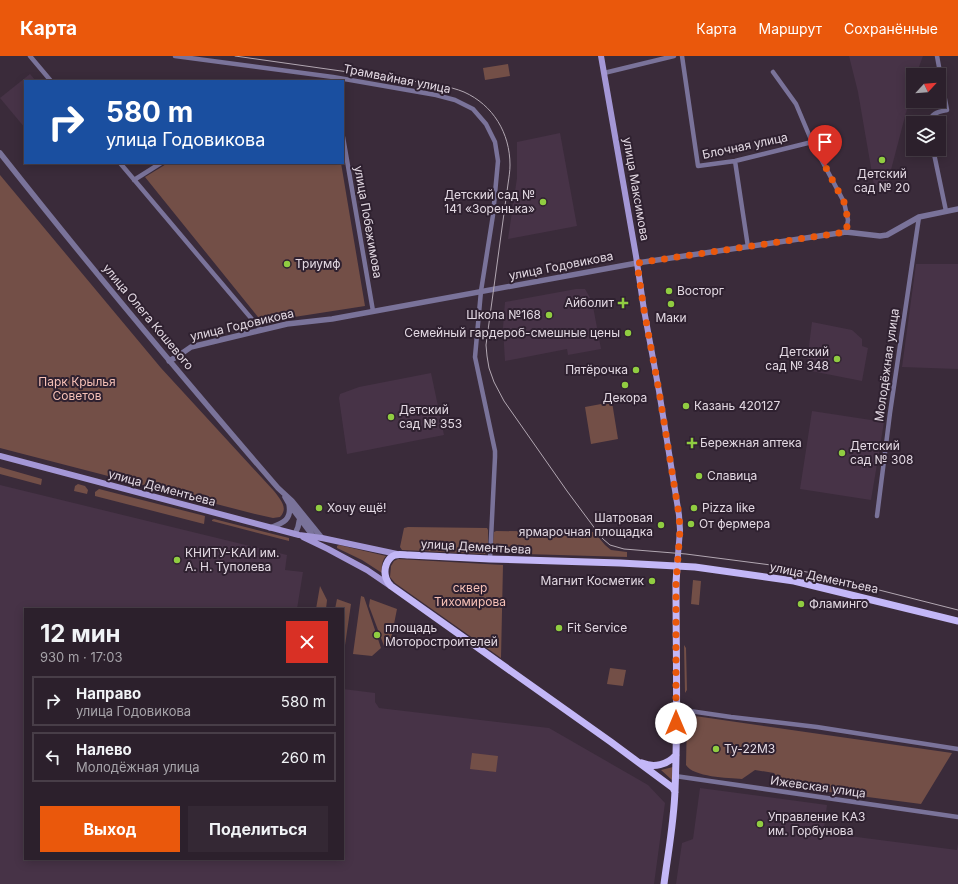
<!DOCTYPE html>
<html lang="ru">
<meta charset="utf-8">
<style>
body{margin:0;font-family:Inter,sans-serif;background:#342834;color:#f1f3f6;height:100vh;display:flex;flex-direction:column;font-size:15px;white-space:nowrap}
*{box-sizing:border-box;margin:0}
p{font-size:13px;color:#a6a3a9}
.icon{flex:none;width:22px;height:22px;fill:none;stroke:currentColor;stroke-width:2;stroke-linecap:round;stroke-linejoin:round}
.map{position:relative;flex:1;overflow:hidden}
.panel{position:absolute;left:24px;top:552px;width:320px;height:252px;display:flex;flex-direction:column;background:#2c202c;border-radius:0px;box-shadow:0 2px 10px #0003,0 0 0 1px #483e48}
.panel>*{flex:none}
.hud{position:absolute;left:24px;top:24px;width:320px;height:84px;border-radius:0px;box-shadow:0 2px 10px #0003,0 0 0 1px #483e48;background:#1a4fa0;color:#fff;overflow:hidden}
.needle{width:26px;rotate:64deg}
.tools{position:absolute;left:906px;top:12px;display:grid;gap:8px}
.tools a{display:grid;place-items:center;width:40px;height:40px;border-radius:0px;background:#2c202c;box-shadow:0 2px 10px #0003,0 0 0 1px #483e48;font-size:20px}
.pin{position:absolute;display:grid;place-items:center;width:34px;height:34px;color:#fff;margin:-41px -17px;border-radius:50% 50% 50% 0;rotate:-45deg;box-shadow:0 0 4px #0007}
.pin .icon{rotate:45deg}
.me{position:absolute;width:44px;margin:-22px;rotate:0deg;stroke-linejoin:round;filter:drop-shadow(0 0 3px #0008)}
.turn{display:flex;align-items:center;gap:14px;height:84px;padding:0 16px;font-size:18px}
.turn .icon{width:52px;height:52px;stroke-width:2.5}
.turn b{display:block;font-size:28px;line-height:34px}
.round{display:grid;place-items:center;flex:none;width:42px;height:42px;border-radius:0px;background:#342834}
.summary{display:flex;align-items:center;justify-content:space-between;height:68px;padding:0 16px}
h1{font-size:24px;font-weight:700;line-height:30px}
.button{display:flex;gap:8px;margin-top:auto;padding:8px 16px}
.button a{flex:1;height:46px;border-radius:0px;background:#ea580c;color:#fff;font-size:16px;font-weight:700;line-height:46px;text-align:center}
.button a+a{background:#342834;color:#f1f3f6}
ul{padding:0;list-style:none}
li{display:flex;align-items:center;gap:12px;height:50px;margin:0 8px 6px;padding:0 8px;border:2px solid #483e48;border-radius:0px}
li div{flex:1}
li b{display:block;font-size:15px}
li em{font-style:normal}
header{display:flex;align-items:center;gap:24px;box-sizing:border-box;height:56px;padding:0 20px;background:#ea580c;color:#fff}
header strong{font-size:19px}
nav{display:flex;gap:22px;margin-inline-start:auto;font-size:14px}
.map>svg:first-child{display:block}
.built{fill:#473347}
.green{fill:#734f47}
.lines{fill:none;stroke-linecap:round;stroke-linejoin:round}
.minor{stroke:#7a739a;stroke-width:4.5}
.tertiary{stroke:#7a739a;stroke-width:5.5}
.secondary{stroke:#a497d6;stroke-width:6}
.primary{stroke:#c3b7f7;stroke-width:7}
.tram{stroke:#b2a7b2;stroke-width:1}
.route{stroke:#ea580c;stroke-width:7;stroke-dasharray:0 12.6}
.poi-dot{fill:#90cd41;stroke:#2f2130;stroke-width:1.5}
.labels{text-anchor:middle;stroke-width:4;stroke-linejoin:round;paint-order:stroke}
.street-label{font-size:12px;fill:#e3d9e3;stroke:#2f2130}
.poi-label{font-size:12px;fill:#e3d9e3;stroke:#2f2130;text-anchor:start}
.park-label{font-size:12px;fill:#f6c1b7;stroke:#2f2130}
</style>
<header>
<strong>Карта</strong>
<nav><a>Карта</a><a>Маршрут</a><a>Сохранённые</a></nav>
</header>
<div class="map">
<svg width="958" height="828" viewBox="0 0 958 828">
<rect width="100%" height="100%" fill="#3a2b3a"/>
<!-- built -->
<path class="built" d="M849,0H923L916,19H913V30L887,129H874L858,36Z
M30,18L36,25H25V72L0,42Z
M560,77L577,170L508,183L517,122V86Z
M916,208H958V313L902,311Z
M576,233H585L592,245L601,293L568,299L567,293L505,305L503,272L505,246Z
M812,266L852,274L862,283V290L868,292L862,325L806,314Z
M431,317L444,379L347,398L339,342L340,338L359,331Z
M812,355L884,366L871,444L800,433Z
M0,429L287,499L285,514L303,516L297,553H25V803H343V633L375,637V646L379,652L549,672L648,729L665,747L654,828H0Z
M700,732L827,749L824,772L826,777L957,794L958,787V828H676L682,787L693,783Z"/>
<!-- green -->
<path class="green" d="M508,8L510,20L485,24L483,12Z
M168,107H341L365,250L262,266L145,121Z
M0,119L161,312L274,435C280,443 289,452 280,461L273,462L251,457L0,392Z
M612,346L618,383L591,388L585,351Z
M0,411L42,423L41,429L0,418Z
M78,428L85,430L88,434L87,438L74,435L75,430Z
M99,433L205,460L204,468L95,440V436Z
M214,463L289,482V485L212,465V464Z
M408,471L487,472L488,474V495L485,498L402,494L400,491L404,472Z
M496,475L594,476L605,489L611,494L627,496V501L492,497L494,476Z
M339,489L386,500C382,504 381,511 382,517L362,504L337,492V490Z
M398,503L503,509L501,602L395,527L390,521L391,510L394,505Z
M693,524L701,525L699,549L691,548Z
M320,530L327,544L326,553H316Z
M361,540L364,541L381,592L372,600L353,598Z
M337,543L351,548L344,596H343V560L344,562V560L343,559V553H335Z
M370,543L397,553L391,583L384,590L369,550Z
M684,589L686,592L687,634L685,637Z
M610,612L626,614L623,630L607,628Z
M688,659L952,697L921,748L784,730L774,717L755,714L742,723C728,722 693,721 686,709L687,661Z
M472,697L498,700L496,716L470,713Z
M673,711L672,724L661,714Z"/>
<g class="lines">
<!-- minor -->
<path class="minor" d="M30,0L51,25
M175,0L333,21L436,39L455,44L473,53L486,68L495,86L498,105L493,159L481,235L475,301L495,395V401L490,503
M682,0L698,110L735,105L812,86
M773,16L796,48L812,86L844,146L848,164L846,176
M604,17L674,0
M929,67C931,57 938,56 947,54L937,0
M343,81L373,255
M933,93L946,155
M735,105L748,191
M120,107L261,274
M134,124L161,107
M877,460L890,357L919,161
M676,653L731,661L817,671L958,693
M675,720L958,761"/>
<!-- tertiary -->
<path class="tertiary" d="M0,97C90,211 183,322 278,432L292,445L322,482
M169,305L178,300L191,291L287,268L332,263L637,207L846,176L880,180L887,179L919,161L958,153
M285,441L289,448L313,480
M270,472C283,467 292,464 289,448
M295,478L298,471L300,461"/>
<!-- secondary -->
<path class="secondary" d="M601,0L636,200L644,254L659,335L679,459L680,474L677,511
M0,400L299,479L322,482L397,498
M303,481L328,493L367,514L389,529"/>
<!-- primary -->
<path class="primary" d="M642,707C654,712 667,709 676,699
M675,736L673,732L611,686L391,530C389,528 387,525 386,522C383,513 387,502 395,499C399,498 405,499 409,499L490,503L620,507L695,511L794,525L958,565
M664,828C668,797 674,766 675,734C678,665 676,596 676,527L677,511"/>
<!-- tram -->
<path class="tram" d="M235,0L440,29C448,31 457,33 464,36C493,49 510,77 510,109C510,115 509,121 508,128L486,289L487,300L489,312L494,326L504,345L567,435L596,474L603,483L610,489L624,493L686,498L771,509L812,517L958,554"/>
</g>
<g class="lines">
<!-- route -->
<path class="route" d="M676,667V527L680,474L679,459L659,335L644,254L637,207L846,176L848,164L844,146L825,110"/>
</g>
<!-- markers -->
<g class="poi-dot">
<circle cx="882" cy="104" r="4"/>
<circle cx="543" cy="146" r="4"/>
<circle cx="287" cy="208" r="4"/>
<circle cx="669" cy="235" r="4"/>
<path d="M621 241h4v4h4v4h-4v4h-4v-4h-4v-4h4z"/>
<circle cx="671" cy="248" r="4"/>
<circle cx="549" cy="259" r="4"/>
<circle cx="628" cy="277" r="4"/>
<circle cx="837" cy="303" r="4"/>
<circle cx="636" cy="314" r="4"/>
<circle cx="625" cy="329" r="4"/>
<circle cx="686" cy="350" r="4"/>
<circle cx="391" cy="361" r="4"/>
<path d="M690 381h4v4h4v4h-4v4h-4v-4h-4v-4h4z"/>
<circle cx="842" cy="397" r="4"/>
<circle cx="699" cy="420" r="4"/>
<circle cx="319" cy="452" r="4"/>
<circle cx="694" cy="452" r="4"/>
<circle cx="691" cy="468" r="4"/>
<circle cx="661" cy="469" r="4"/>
<circle cx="177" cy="504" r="4"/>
<circle cx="652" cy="525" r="4"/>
<circle cx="801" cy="548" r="4"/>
<circle cx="559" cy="572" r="4"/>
<circle cx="377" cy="579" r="4"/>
<circle cx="716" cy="693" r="4"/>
<circle cx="760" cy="768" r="4"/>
</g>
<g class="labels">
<!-- street labels -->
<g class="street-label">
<text transform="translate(397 23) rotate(11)" y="4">Трамвайная улица</text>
<text transform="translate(745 90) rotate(-12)" y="4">Блочная улица</text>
<text transform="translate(636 133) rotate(80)" y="4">улица Максимова</text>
<text transform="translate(368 166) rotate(80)" y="4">улица Побежимова</text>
<text transform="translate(561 210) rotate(-11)" y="4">улица Годовикова</text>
<text transform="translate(148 261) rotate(50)" y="4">улица Олега Кошевого</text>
<text transform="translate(242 269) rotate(-13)" y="4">улица Годовикова</text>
<text transform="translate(887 309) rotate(-82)" y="4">Молодёжная улица</text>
<text transform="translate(162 432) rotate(15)" y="4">улица Дементьева</text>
<text transform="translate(476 491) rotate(3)" y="4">улица Дементьева</text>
<text transform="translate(824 522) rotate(12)" y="4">улица Дементьева</text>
<text transform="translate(818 731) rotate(8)" y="4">Ижевская улица</text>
</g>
<!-- poi labels -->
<g class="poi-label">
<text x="882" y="122" text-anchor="middle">Детский<tspan x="882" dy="14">сад № 20</tspan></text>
<text x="535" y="143" text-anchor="end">Детский сад №<tspan x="535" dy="14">141 «Зоренька»</tspan></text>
<text x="295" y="212">Триумф</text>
<text x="677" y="239">Восторг</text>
<text x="614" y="251" text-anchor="end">Айболит</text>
<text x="541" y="263" text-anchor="end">Школа №168</text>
<text x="671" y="266" text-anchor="middle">Маки</text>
<text x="620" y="281" text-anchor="end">Семейный гардероб-смешные цены</text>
<text x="829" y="300" text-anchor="end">Детский<tspan x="829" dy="14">сад № 348</tspan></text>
<text x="628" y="318" text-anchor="end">Пятёрочка</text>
<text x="625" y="346" text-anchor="middle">Декора</text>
<text x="694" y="354">Казань 420127</text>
<text x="399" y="358">Детский<tspan x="399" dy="14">сад № 353</tspan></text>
<text x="700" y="391">Бережная аптека</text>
<text x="850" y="394">Детский<tspan x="850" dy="14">сад № 308</tspan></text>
<text x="707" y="424">Славица</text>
<text x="327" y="456">Хочу ещё!</text>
<text x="702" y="456">Pizza like</text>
<text x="653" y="466" text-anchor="end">Шатровая<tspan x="653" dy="14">ярмарочная площадка</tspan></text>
<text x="699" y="472">От фермера</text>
<text x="185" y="501">КНИТУ-КАИ им.<tspan x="185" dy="14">А. Н. Туполева</tspan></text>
<text x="644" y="529" text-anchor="end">Магнит Косметик</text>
<text x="809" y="552">Фламинго</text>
<text x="385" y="576">площадь<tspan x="385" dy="14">Моторостроителей</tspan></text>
<text x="567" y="576">Fit Service</text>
<text x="724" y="697">Ту-22М3</text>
<text x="768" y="765">Управление КАЗ<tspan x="768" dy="14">им. Горбунова</tspan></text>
</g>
<!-- park labels -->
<g class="park-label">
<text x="77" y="330">Парк Крылья<tspan x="77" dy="14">Советов</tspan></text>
<text x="470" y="536">сквер<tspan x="470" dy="14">Тихомирова</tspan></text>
</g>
</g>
</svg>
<div class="tools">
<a><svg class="needle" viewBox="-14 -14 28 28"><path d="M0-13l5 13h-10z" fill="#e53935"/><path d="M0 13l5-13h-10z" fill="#a6a3a9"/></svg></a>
<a><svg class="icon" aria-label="layers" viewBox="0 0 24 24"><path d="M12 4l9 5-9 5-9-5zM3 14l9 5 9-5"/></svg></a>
</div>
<div class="pin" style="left:825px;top:110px;background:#d93025"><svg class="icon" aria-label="arrive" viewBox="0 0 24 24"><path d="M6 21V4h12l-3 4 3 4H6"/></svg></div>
<svg class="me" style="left:676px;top:667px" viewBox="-20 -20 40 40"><circle r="19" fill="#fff"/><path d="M0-13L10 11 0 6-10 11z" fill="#ea580c"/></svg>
<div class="hud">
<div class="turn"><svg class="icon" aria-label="right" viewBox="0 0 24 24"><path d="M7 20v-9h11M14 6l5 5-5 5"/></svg><div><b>580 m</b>улица Годовикова</div></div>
</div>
<section class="panel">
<div class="summary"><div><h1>12 мин</h1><p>930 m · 17:03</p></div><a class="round" style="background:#d93025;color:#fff"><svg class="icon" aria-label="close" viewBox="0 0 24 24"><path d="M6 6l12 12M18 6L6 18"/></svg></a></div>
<ul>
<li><svg class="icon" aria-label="right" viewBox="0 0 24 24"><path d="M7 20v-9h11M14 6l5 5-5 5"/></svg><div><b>Направо</b><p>улица Годовикова</p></div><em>580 m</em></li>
<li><svg class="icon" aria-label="left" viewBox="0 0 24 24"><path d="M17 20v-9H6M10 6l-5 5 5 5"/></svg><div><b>Налево</b><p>Молодёжная улица</p></div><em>260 m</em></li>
</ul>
<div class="button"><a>Выход</a><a>Поделиться</a></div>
</section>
</div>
